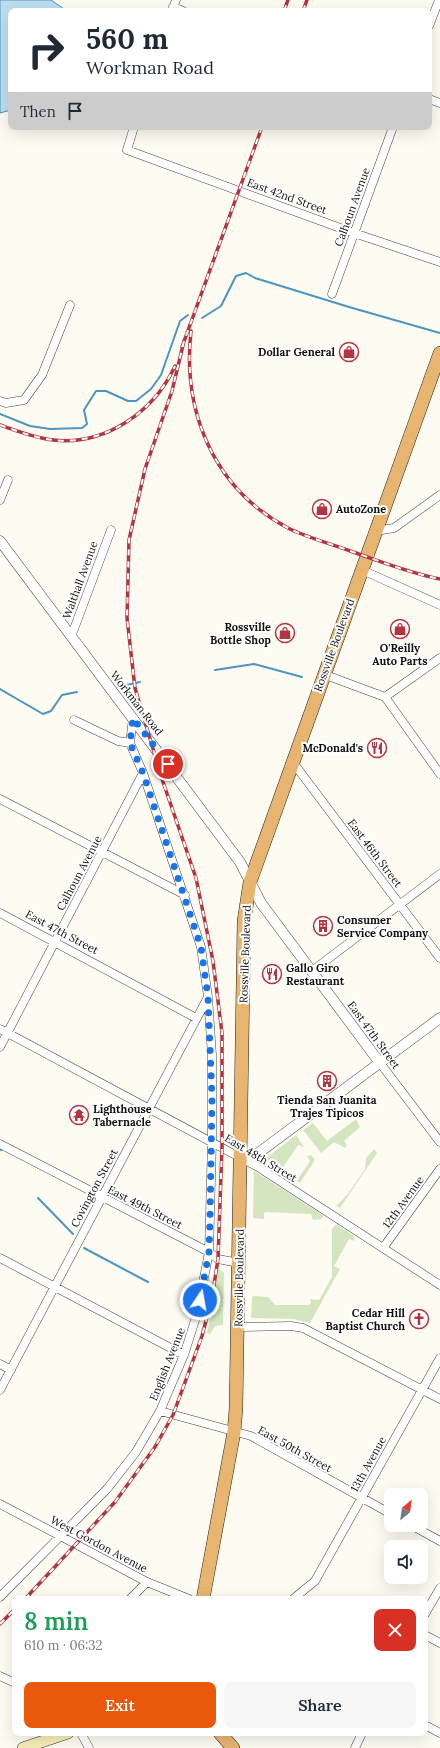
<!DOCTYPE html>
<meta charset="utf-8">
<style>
body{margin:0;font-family:Lora,serif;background:#f6f6f7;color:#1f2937;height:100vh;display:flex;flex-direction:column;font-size:15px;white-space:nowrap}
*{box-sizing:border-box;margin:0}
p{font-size:13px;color:#747a83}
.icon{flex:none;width:22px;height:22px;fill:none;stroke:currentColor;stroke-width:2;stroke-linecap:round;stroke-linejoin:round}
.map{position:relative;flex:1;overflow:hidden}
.sheet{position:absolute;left:12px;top:1596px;width:416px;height:140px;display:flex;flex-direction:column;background:#fff;border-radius:8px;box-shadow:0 4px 16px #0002}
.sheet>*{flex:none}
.guide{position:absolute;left:8px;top:8px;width:424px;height:122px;border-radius:8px;box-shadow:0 4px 16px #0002;background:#fff;color:#1f2937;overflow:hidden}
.needle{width:26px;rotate:29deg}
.buttons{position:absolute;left:384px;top:1488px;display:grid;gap:8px}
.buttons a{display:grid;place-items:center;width:44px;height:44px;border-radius:8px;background:#fff;box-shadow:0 4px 16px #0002;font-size:20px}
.pin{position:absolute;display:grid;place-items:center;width:34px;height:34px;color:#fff;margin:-17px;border:2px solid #fff;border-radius:50%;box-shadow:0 1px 4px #0007}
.me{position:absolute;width:44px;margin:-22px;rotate:12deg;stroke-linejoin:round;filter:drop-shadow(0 0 3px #0008)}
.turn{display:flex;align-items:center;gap:14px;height:84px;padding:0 12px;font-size:18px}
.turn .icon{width:52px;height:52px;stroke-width:2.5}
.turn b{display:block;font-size:28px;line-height:34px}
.then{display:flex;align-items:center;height:38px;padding:0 12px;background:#0003;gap:8px;font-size:15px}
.round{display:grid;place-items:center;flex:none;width:42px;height:42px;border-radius:8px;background:#f6f6f7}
.headline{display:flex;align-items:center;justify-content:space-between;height:68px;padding:0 12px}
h1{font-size:24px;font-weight:600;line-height:30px;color:#1e9e55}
.cta{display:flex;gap:8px;margin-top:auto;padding:8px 12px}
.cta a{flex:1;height:46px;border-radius:8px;background:#ea580c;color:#fff;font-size:16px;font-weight:600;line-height:46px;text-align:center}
.cta a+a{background:#f6f6f7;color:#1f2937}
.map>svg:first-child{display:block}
.green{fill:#d4e6c0}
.water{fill:#bddff0;stroke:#4b95c0}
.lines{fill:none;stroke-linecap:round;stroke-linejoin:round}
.stream{stroke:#4b95c0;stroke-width:2}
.minor-casing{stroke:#434343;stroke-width:9}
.tertiary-casing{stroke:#434343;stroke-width:11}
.secondary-casing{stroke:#323232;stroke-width:12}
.trunk-casing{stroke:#212121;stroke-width:14}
.minor{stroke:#fff;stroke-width:8}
.tertiary{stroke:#fff;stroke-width:10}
.secondary{stroke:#f7eeb5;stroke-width:11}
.trunk{stroke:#e8b570;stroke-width:13}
.rail-casing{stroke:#b2353f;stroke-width:3.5}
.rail{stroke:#fff;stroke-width:2;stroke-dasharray:6;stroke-linecap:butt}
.route{stroke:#1a73e8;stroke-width:7;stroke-dasharray:0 12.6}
.labels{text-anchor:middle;stroke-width:4;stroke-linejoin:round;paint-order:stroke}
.street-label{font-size:11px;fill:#101010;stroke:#fff}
.poi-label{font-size:11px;font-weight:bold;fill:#101010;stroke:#fff;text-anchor:end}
</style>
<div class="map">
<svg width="440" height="1748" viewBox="0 0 440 1748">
<rect width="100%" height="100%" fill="#fefbf3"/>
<!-- green -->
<path class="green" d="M356,1119L360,1127L344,1141L347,1145L345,1148L334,1142L321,1153L303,1130L313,1123L327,1141Z
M296,1135L304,1147L298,1145L283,1167L298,1179L310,1161L307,1156L311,1155L315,1160L300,1183L265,1159Z
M374,1149L377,1153L340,1208L336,1206L347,1195L365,1169L366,1158Z
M254,1171L323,1215L322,1219L313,1220L311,1214L266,1212L264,1213V1219L253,1218Z
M336,1224L354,1236L355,1241L349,1239L334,1266L340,1269L310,1323L294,1319L251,1318L252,1297L254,1296L268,1297L275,1305H309L311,1303L310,1299L319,1300L332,1277V1229Z
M218,1268L224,1273L223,1325L215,1326L210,1334L207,1333L215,1298Z"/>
<!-- water -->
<path class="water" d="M0,0H51L67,11H11V110L0,113Z"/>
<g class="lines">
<!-- stream -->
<path class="stream" d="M202,318L221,306L236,276L246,273L255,278L349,307L440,333
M0,414L30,426L50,429L82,428L87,424L84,410L96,391H106L128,401H136L151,389L161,375L180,321L188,315
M215,670L254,664L302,677
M118,687L140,682
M0,689L43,714L51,711L62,695L77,692
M0,1149L1,1150
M38,1198L73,1234
M84,1248L148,1282"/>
<!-- minor casing -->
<g class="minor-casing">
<path id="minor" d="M173,7L183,11
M172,11L176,0
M429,26L439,0
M429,99L440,103
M134,127L127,150L354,233L440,262
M332,294L393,127
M0,401L6,403L24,400L42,375L70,305
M0,500L8,480
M376,531L394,528L440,495
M362,570L440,605
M71,637L111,530
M323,674L385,697L440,658
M385,697L440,774
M74,720L118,741L130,743
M292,761L440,958
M0,799L185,895
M0,913L196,1018
M312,971L440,874
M0,1029L258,1167L440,1285
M0,1047L143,773
M380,1063L440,1142
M0,1144L209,1252L218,1259L239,1263
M383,1248L440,1169
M0,1258L184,1355
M239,1327L291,1326L303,1328L440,1399
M0,1364L11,1370
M0,1390L208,997
M160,1411L251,1436L391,1514
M0,1504L147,1582L189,1599
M411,1525L440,1541
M0,1597L107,1489L136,1452L160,1411L184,1355L197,1314L209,1252L212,1141V1055L208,997L201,947L143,773L130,743L133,718
M130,1599L147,1582
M293,1599L315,1581L440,1358
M425,1614L440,1588
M425,1635L440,1643
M0,1676L15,1683
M425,1725L440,1733
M81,1733L89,1748
M355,1748L362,1733"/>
</g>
<!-- tertiary casing -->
<g class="tertiary-casing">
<path id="tertiary" d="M0,541L240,862L261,903L380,1063
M241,1158L253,1157L440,1018"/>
</g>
<!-- secondary casing -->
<g class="secondary-casing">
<path id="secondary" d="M23,1748L68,1733"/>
</g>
<!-- trunk casing -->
<g class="trunk-casing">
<path id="trunk" d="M203,1599L234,1432L236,1408L244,921L250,882L440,353
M220,1733L233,1748"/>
</g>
<!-- minor -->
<use href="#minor" class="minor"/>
<!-- tertiary -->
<use href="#tertiary" class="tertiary"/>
<!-- secondary -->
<use href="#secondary" class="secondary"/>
<!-- trunk -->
<use href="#trunk" class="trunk"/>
<!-- rail casing -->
<g class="rail-casing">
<path id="rail" d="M284,11L288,0
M303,11L307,0
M191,331C182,412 214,489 288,528C308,538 332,544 353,552C382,562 410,573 440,579
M182,347L262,127
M0,425C17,431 35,438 53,440C105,446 154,412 175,366
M25,1599L115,1502L155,1447L173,1415L202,1336L212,1298L218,1259L222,1148V1033L213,961L196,878L162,779L135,688L127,618L129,540L145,469L172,391L184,341
M0,1624L15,1609"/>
</g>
<!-- rail -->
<use href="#rail" class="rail"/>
</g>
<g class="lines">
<!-- route -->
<path class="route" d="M168,764L133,718L130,743L143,773L201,947L208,997L212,1098L210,1220L209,1252L200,1300"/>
</g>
<!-- icons -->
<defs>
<g id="shop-ring" transform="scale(1)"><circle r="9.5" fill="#fff" stroke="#b2353f" stroke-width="1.5"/><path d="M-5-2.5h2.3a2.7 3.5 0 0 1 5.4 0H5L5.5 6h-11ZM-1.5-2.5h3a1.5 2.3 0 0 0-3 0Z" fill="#b2353f"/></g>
<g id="restaurant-ring" transform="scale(1)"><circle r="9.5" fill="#fff" stroke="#b2353f" stroke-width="1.5"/><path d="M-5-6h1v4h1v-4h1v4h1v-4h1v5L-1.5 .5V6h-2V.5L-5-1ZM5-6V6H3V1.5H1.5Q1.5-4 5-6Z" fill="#b2353f"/></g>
<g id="building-ring" transform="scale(1)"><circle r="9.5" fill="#fff" stroke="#b2353f" stroke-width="1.5"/><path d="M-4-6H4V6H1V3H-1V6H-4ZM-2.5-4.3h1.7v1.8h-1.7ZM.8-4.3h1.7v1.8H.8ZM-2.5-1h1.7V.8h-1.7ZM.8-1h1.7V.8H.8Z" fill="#b2353f"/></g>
<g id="temple-ring" transform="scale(1)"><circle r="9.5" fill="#fff" stroke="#b2353f" stroke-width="1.5"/><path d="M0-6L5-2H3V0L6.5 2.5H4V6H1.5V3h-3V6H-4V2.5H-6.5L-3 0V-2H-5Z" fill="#b2353f"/></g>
<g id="church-ring" transform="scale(1)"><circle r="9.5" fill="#fff" stroke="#b2353f" stroke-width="1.5"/><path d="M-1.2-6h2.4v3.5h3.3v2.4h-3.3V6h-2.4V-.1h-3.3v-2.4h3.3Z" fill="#b2353f"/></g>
</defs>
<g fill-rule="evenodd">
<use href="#shop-ring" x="349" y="352"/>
<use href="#shop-ring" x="322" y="509"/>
<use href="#shop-ring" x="400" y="629"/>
<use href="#shop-ring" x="285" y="633"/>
<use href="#restaurant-ring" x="377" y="748"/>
<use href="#building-ring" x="323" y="926"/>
<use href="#restaurant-ring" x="272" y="974"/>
<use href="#building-ring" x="327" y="1081"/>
<use href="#temple-ring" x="79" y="1115"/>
<use href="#church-ring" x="419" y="1319"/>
</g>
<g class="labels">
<!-- street labels -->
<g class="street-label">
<text transform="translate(287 196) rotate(20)" y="4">East 42nd Street</text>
<text transform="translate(352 207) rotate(-70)" y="4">Calhoun Avenue</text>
<text transform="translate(80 580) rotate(-70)" y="4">Walthall Avenue</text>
<text transform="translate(334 645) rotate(-70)" y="4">Rossville Boulevard</text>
<text transform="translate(137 703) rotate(52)" y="4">Workman Road</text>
<text transform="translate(375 853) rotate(53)" y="4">East 46th Street</text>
<text transform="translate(79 873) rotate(-62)" y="4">Calhoun Avenue</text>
<text transform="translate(62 932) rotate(28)" y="4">East 47th Street</text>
<text transform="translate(245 954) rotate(-88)" y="4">Rossville Boulevard</text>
<text transform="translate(374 1035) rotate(54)" y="4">East 47th Street</text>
<text transform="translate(261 1158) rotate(31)" y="4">East 48th Street</text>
<text transform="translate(94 1188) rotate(-62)" y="4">Covington Street</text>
<text transform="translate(403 1202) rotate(-54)" y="4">12th Avenue</text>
<text transform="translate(145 1207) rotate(27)" y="4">East 49th Street</text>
<text transform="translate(239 1278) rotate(-89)" y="4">Rossville Boulevard</text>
<text transform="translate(167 1364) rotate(-68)" y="4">English Avenue</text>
<text transform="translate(295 1449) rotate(29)" y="4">East 50th Street</text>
<text transform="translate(368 1464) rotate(-61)" y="4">13th Avenue</text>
<text transform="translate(99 1544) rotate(28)" y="4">West Gordon Avenue</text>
</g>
<!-- poi labels -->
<g class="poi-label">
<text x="335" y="356">Dollar General</text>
<text x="336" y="513" text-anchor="start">AutoZone</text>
<text x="271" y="631">Rossville<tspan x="271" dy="13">Bottle Shop</tspan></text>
<text x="400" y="652" text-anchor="middle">O'Reilly<tspan x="400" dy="13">Auto Parts</tspan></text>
<text x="363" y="752">McDonald's</text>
<text x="337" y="924" text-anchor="start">Consumer<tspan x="337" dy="13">Service Company</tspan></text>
<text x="286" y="972" text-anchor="start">Gallo Giro<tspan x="286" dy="13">Restaurant</tspan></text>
<text x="327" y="1104" text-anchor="middle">Tienda San Juanita<tspan x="327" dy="13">Trajes Tipicos</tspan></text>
<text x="93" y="1113" text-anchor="start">Lighthouse<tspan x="93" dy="13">Tabernacle</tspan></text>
<text x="405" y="1317">Cedar Hill<tspan x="405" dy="13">Baptist Church</tspan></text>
</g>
</g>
</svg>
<div class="buttons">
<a><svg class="needle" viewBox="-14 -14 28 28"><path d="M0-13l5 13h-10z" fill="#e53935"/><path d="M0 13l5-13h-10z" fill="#747a83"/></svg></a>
<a><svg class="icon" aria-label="sound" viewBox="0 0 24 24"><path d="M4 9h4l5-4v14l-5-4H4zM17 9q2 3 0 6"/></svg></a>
</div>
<div class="pin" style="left:168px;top:764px;background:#d93025"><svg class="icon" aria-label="arrive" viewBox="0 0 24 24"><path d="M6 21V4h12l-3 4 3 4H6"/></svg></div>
<svg class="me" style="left:200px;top:1300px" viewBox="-20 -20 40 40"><circle r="17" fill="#1a73e8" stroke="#fff" stroke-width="3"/><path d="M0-11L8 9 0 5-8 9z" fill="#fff"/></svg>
<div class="guide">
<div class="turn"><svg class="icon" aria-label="right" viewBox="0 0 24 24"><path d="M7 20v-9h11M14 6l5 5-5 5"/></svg><div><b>560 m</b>Workman Road</div></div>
<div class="then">Then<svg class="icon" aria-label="arrive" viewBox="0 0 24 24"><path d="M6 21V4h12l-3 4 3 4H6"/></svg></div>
</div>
<section class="sheet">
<div class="headline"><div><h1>8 min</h1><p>610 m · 06:32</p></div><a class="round" style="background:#d93025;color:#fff"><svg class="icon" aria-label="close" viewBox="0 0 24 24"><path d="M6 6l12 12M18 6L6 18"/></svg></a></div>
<div class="cta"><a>Exit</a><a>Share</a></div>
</section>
</div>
